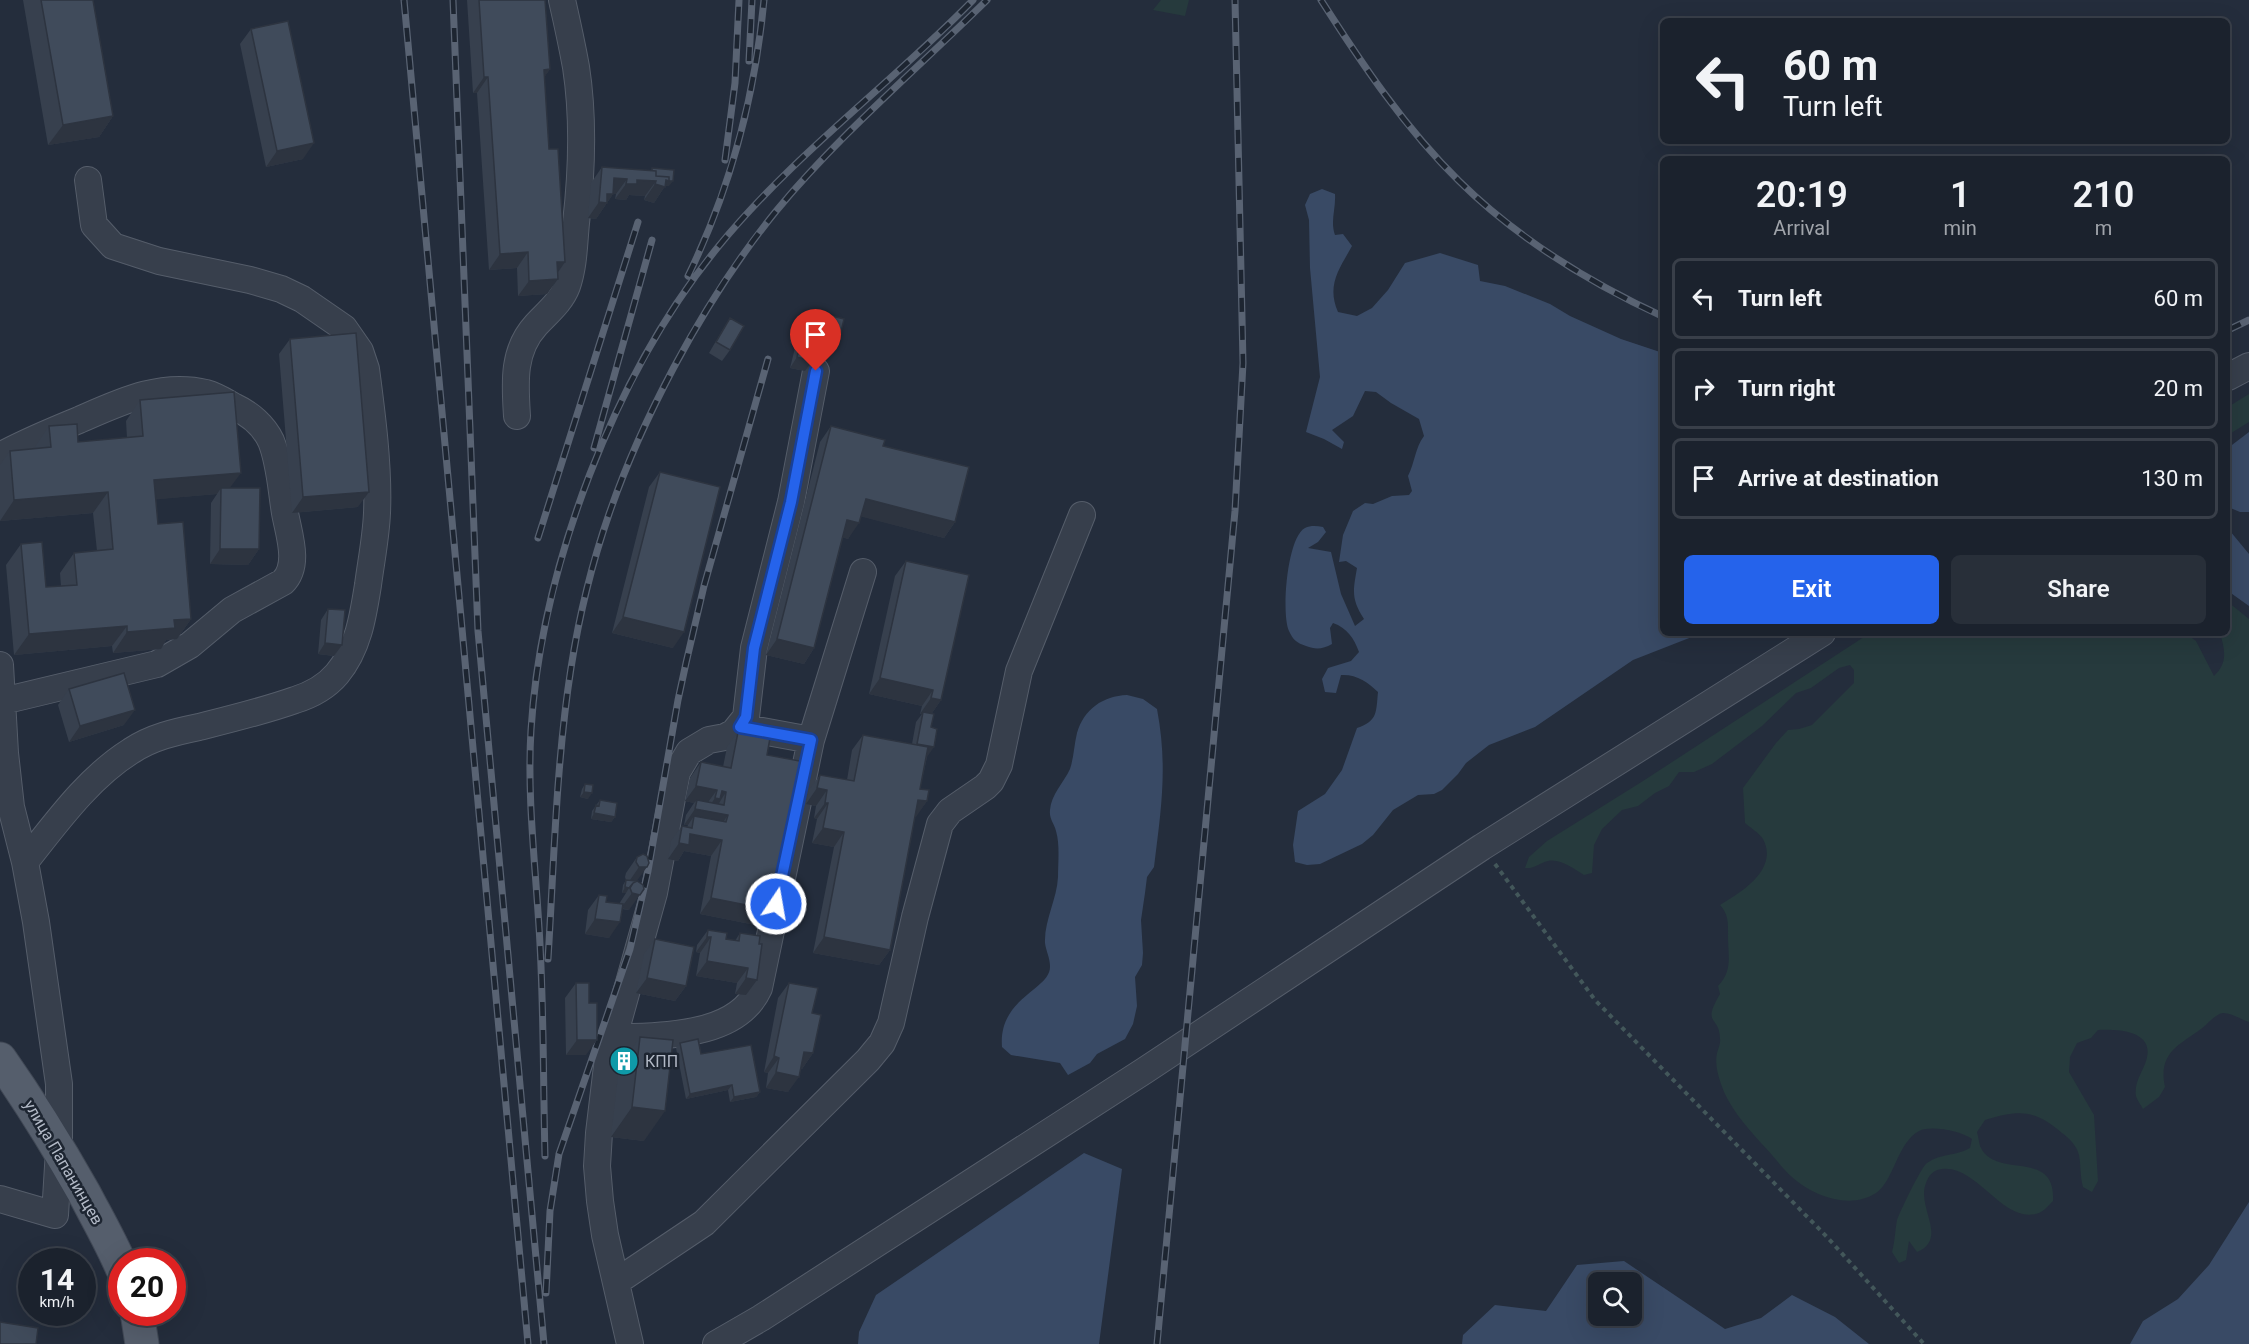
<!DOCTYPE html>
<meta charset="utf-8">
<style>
body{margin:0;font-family:Roboto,sans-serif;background:#282f39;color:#f1f3f6;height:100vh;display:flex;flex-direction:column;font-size:22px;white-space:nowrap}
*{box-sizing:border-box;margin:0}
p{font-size:20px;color:#a0a4aa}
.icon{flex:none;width:33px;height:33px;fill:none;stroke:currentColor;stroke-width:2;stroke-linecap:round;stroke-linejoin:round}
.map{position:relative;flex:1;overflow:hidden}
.sheet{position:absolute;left:1660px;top:156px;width:570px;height:480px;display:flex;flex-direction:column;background:#1b222d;border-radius:9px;box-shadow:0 6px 24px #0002,0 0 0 2px #393f49}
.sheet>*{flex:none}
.top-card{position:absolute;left:1660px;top:18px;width:570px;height:126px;border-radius:9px;box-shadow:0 6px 24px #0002,0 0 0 2px #393f49;background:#1b222d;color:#f1f3f6;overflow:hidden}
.tools{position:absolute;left:1588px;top:1272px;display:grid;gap:12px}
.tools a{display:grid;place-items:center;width:54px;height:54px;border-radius:9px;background:#1b222d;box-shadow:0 6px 24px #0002,0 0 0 2px #393f49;font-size:30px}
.speed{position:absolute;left:18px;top:1248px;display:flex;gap:12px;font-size:30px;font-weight:700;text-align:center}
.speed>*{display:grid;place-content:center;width:78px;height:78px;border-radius:50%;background:#1b222d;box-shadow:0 6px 24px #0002,0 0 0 2px #393f49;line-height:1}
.speed small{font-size:15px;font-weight:400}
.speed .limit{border:9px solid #d22;background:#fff;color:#111}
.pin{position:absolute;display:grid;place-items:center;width:51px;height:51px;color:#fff;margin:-62px -26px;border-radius:50% 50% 50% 0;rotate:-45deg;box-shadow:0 0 6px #0007}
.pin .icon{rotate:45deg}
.me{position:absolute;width:66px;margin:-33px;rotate:12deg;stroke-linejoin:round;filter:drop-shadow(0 0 4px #0008)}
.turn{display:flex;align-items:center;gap:21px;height:126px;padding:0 24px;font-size:27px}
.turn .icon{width:78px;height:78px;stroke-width:2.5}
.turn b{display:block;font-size:42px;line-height:51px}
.eta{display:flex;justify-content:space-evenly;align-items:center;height:102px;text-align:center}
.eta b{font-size:36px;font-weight:600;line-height:42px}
.action{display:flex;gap:12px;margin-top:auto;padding:12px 24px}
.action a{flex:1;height:69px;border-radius:9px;background:#2563eb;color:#fff;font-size:24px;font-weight:600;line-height:69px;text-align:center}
.action a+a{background:#282f39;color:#f1f3f6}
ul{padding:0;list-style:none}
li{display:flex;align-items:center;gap:18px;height:81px;margin:0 12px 9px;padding:0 12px;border:3px solid #393f49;border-radius:9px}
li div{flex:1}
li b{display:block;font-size:22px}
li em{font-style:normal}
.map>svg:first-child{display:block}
.green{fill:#263a3d}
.water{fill:#394a65;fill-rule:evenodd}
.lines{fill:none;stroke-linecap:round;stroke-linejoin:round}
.minor-casing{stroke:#555d6a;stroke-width:28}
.major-casing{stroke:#404855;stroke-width:35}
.path{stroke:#43575a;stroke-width:4;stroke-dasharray:4.5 4.5;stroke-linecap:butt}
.minor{stroke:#373f4c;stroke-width:26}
.major{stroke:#555e6c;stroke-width:33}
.rail-casing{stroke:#596373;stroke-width:7}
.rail{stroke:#1d2531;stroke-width:4.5;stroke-dasharray:14;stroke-linecap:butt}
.wall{fill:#37404e}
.shaded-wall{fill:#2d3440}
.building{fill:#404b5b;stroke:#2d3440;stroke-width:1.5}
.route-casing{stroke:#184099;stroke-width:15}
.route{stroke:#2563eb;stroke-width:10}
.labels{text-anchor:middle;stroke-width:5;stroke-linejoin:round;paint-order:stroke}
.poi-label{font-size:16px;fill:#b3bac7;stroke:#1d2531;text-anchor:start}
.street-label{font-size:16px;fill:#b3bac7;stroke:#1d2531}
</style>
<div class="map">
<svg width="2249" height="1344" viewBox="0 0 2249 1344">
<rect width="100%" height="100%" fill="#242d3c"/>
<!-- green -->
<path class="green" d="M1161,0H1189L1185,16L1153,10Z
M2249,394V422L2228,435V407Z
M2228,602L2249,619V1022C2240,1019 2232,1013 2223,1013C2215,1014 2207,1025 2201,1029C2177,1046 2158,1054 2165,1087L2159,1097L2143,1109C2141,1105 2137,1100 2136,1096C2134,1084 2141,1074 2145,1064C2158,1031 2120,1029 2098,1030L2091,1038L2077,1043L2070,1057L2069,1072L2094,1115L2098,1181L2092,1192L2083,1187C2080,1176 2081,1166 2079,1155C2077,1146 2069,1138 2062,1133C2035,1109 2018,1110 1985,1120L1977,1132C1978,1136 1979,1142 1980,1146C1995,1181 2056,1147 2053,1201C2049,1205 2044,1211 2039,1213C2004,1226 1977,1164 1942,1169C1933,1170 1929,1175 1926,1183C1916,1208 1949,1238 1917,1252L1909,1241L1906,1260L1899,1263L1892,1252C1895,1241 1895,1231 1897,1220C1900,1212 1921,1167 1927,1163C1941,1153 1957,1156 1970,1148L1972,1139C1961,1131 1931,1125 1919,1131C1897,1143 1894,1181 1876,1193C1850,1210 1813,1196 1792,1177C1781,1167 1772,1154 1761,1143C1746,1126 1728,1106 1721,1084C1717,1072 1715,1064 1717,1053C1718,1049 1721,1043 1720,1039C1720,1015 1701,1026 1720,994L1718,986C1733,970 1728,956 1728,936C1728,924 1729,915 1720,905C1742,892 1779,869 1763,839C1759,833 1751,828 1745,823L1743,788L1776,743L1788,730L1799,729L1812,725L1854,683V670L1850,665L1839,668L1811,688L1796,693L1762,726L1712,764L1694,772H1679L1669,786L1655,793L1638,806L1622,810L1602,829L1594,845L1592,873L1584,875C1574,869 1560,858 1548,861C1539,863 1535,869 1525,868L1529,857L1547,841L1643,781L1870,633H2185L2196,641L2214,676C2228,663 2225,650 2220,633H2228Z"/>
<!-- water -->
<path class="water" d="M1322,189L1335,194C1336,209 1330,221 1335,235L1343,234L1352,246C1340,268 1326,285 1338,312L1357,316L1372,308L1388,290L1405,263L1440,253L1478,265L1480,281L1505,286L1550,304L1570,316L1621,339L1663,353L1664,633H1702L1633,660L1535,727L1489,745L1466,763L1458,774L1442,790L1434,794L1418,795L1393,810L1373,835L1362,844L1320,864L1307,865L1295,862L1293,845L1298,811L1325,794L1342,770L1357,728C1378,721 1376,712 1378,692C1368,682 1356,674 1341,675L1336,693L1325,692L1322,679L1328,668L1351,661L1359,652C1354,638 1347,628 1333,623L1330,628L1332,644C1323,649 1316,650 1306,646C1297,643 1293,640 1289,631C1281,614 1287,537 1305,528C1311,525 1317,526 1323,527L1326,532L1318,542L1308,548L1331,552L1341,594L1355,626L1364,619C1351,599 1353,591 1357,568L1346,561L1339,562L1343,535L1353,511L1365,503L1373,504L1392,496L1409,495L1412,491L1408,476C1415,462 1415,448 1424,436L1419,419L1391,403L1376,392L1365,391L1353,416L1332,430L1344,442L1342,449L1324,439L1306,432L1320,377L1310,268L1309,220L1305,205L1310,194Z
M2249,432V512H2240L2228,507V448Z
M2228,531H2230L2249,554V606L2228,591Z
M1127,695L1143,699L1157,709C1168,767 1161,810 1154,867L1147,877L1145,893L1141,920L1143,953L1142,965L1135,977L1137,1006L1133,1024L1125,1039L1097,1054L1090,1063L1068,1075L1060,1063L1011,1055L1002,1047C998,997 1051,990 1050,966C1050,958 1046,951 1045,943C1044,921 1057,899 1058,877C1058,863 1060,844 1056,831C1054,823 1049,819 1050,810C1051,795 1064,782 1070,769C1074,757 1074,745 1077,733C1084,709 1103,696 1127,695Z
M1084,1153L1122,1169L1099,1344H858L859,1332L876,1295Z
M2249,1202V1344H2130L2143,1321L2178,1299L2209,1265Z
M1624,1261L1725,1329L1761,1318L1792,1295L1835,1317L1869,1344H1462L1463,1335L1495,1305L1546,1311L1577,1265ZM1632,1282V1316H1599V1282Z"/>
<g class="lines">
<!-- minor casing -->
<g class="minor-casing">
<path id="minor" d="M2228,377L2249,366
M517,416C515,384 512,351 536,325C547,313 561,302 567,286C574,266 574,243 576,223C582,171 584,119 576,67C572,45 567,22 562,0
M0,456C25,442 52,431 79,420C120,402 161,382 206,393C217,396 226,402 235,407C250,414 264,426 271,441C280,463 281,489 285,513C289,535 300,565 283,582L232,610L190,645L157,664L3,701
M0,665L5,753L11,807L25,862L36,922L59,1084V1150L55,1215L0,1199
M740,727L811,740
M25,862C56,823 88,778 131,751C152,737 175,732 199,727C231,719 264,711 295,700C311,695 326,687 337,674C358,649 363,617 368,585C371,562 376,537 377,513C379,468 372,414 366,369L360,351L344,328L302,299L281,289L250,280L159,261L113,246L94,225L88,180
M613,1038C659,1035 736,1039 759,988L811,740L863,572
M616,1282L704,1223L868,1060L882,1043L891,1023L915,917L940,824L950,811L985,787L991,781L999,765L1019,671L1082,515
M630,1344L605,1235L600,1201L597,1166L599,1133L608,1058L654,893L677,772L689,752L709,740L725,737L734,732L746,717L754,648L791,502L816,371
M716,1344L761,1318L1144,1071L1482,847L1822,633"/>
</g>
<!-- major casing -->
<g class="major-casing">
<path id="major" d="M0,1059C31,1103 58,1147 84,1193C97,1218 111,1242 122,1268
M137,1312L142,1344"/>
</g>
<!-- path -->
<path class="path" d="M1495,864L1595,1000L1827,1237L1924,1344"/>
<!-- minor -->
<use href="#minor" class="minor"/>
<!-- major -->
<use href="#major" class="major"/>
<!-- rail casing -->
<g class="rail-casing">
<path id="rail" d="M404,0L528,1344
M453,0L478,631L544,1344
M1321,0C1362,64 1405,128 1459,181C1517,238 1590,283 1664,317
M749,61L752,0
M725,160L735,83L739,0
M688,276C730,190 755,95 764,0
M2228,330L2249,320
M594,448L652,240
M538,538L638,222
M548,959C554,862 556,764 571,668C588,558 622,465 674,367C704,311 737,259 777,210C840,134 917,69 987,0
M545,1156C543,1080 544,1003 539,927C535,861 527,795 531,730C541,567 615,373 718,247C793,155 891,84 973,0
M546,1293L550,1211L559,1154L630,949L648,871L678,700L686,663L704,586L768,359
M1157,1344L1235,511L1243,363L1235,0"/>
</g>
<!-- rail -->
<use href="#rail" class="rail"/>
</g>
<!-- wall -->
<path class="wall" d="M23,0H93L113,116L99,137L48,145Z
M467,0H545L550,69L544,77L549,149L565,262L558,272L547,294L518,296L517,268L489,270L477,93H473Z
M251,29L303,159L266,167L240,44Z
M602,167L651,171L652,168L669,186H665L654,203L644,200L645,196L629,195L626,200L615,199L616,194H613L596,219L588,218L591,183Z
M824,314L838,345L830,355L815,351L812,361L805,371L790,368L796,344L790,343L793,332L800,322L816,326Z
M730,318V350L722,361L709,353L723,329Z
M290,339L358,507L292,513L279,354Z
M140,400L230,488L259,549L248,565L210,564L211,503L217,494L156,499L158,524L191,619L177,639L166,640L161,649L113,653L112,646L14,655L6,565L21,544L46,587L61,586L60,573L74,553L97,551L93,513L0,521V465L10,451L35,449V447L49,426L78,442L127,438L126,421Z
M831,426L883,446L955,522L944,538L861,516L848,539L843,537L814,648L804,664L766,655L820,442Z
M660,472L673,648L612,633L649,487Z
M906,561L941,700L932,713L927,757L920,789L927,801L915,817L890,950L879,965L813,953L834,847L812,843L817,819L814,818L816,806L806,804L809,790L820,775L847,780L852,750L863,735L912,744L916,722L922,714H920L922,706L869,694L895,576Z
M328,609L334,656L318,654L321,620Z
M69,689L124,725L69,742L58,705Z
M738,732L767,755L765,927L700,914L711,856L684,851L678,861L668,859L671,841L682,826L687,827L688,825H684L686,815L694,803L685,801L690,778L701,762L723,767L727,747Z
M585,784L588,799L580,797L582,789Z
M600,800L615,817L611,822L591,819L592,811Z
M643,854L629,910L622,909L609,938L585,934L588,910L599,895L606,902L619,904L626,893H622L623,885L626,880L625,877L626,873L637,857Z
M708,930L726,939L735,941L740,933L759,944L746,995L735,994L737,983L696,976L700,953L696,952L697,945Z
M655,939L686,986L675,1001L636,993L644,954Z
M576,983L586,1055H566L565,998Z
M789,983L812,1013L813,1053L802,1069H800L788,1092L766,1088L768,1073L764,1072L778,998Z
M640,1037L644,1141L611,1137L619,1067L621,1064L615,1063L616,1054L620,1049L631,1050Z
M680,1043L701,1054L760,1092L756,1097L730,1102L728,1090L686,1099L676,1048Z"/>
<!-- shaded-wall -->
<path class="shaded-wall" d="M550,69L539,85L544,70Z
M484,77H488L477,93H473Z
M113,116L99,137L48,145L63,125Z
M314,143L303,159L266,167L277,151Z
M614,178L627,179L616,194H613L596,219L588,218L599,202Z
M637,180L673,181L669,186H665L654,203L644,200L655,184L656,181L645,196L629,195L626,200L615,199L626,184Z
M528,252L517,268L489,270L500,254Z
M557,262H565L554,278Z
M558,279L547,294L518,296L529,281Z
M798,333L803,334L796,344L790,343Z
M817,340L838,345L830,355L810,350Z
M797,357L812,361L805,371L790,368Z
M241,473L226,493L221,488L217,494L139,501L154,480Z
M108,492L93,513L0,521L14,500Z
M369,492L358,507L292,513L303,497Z
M866,499L955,522L944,538L855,515Z
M847,520L859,523L848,539L836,536Z
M220,549H259L248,565L210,564Z
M623,617L684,632L673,648L612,633Z
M191,619L177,639L166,640L161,649L113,653L127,632L174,620Z
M127,626L112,646L14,655L29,634Z
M777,639L814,648L804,664L766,655Z
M325,643L342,645L334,656L318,654Z
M880,678L933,690L922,706L869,694Z
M931,698L941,700L930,716L923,712L922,714H920Z
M135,710L124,725L69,742L80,726Z
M917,744L934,747L927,757L910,754Z
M696,786L717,790L706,805L697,800L694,803L685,801Z
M817,788L827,790L816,806L806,804Z
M722,791L726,792L716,808L728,815L717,831L694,816L688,825H684L695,809L706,811L715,798Z
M584,792L592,793L588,799L580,797Z
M918,800L927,801L916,817L907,815Z
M825,803H828L817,819L814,818Z
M594,813L615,817L611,822L591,819Z
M823,828L844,832L834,847L812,843Z
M690,834L722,840L711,856L684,851L678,861L668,859L679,843Z
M639,867H647L636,882L628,883Z
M625,887L629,888L626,893H622Z
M644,889L629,910L621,908L632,893Z
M711,898L776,911L765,927L700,914Z
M595,919L620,922L609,938L585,934Z
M707,937H711L700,953L696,952Z
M824,937L890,950L879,965L813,953Z
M707,961L748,968L737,983L696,976Z
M647,978L686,986L675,1001L636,993Z
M746,978L757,980L746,995L735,994Z
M577,1040H597L586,1055H566Z
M804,1052L813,1053L802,1069L793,1067Z
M774,1056L779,1058L768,1073L764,1072Z
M618,1057L625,1058L621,1064L615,1063Z
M776,1072L799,1077L788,1092L766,1088Z
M732,1085L728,1090L686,1099L690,1094Z
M760,1092L756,1097L730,1102L734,1097Z
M632,1107L665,1111L644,1141L611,1137Z"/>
<!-- building -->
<path class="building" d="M41,0H93L113,116L63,125Z
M479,0H545L550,69L544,70L549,149H558L565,262H557L558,279L529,281L528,252L500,254L488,77H484Z
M288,21L314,143L277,151L251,29Z
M602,167L656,171V176L669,177V181L666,180L665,187L655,184L656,181L637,180V184H626L627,179L614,178L613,194H607V203L599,202Z
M652,168L674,170L673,181H669V177L656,176V171H652Z
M824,314L844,319L838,345L817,340L812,361L797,357L803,334L798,333L800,322L821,327Z
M730,318L744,326L730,350L716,342Z
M356,333L369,492L303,497L290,339Z
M234,392L241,473L154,480L158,524L183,522L191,619L174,620L175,628L127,632V626L29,634L21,544L42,542L46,587L77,585L74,553L113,549L108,492L14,500L10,451L51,447L49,426L77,424L78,442L143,436L140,400Z
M831,426L885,440L883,446L969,467L955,522L866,499L859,523L847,520L814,648L777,639Z
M660,472L720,487L684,632L623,617Z
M221,488H260L259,549H220Z
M906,561L969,575L941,700L931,698L933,690L880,678Z
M328,609L345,610L342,645L325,643Z
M124,673L135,710L80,726L69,689Z
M923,712L934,714L931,727L937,729L934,747L917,744Z
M738,732L770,738L767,755L805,762L776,911L711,898L722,840L690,834L689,845L679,843L682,826L692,828L694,816L726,822L728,815L695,809L697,800L724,805L726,792L722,791L720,799L715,798L717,790L696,786L701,762L731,768Z
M863,735L928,747L920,789L929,790L927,801L918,800L890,950L824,937L844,832L823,828L828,803H825L827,790L817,788L820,775L854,781Z
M585,784L593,785L592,793L584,792Z
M600,800L617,803L615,817L594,813L596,805L599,806Z
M643,854L647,856L649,863L647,867H639L636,862L637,857Z
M626,880L637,881L633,883L629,888L625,887Z
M637,881L643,885L644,889L640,895L632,893L630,888L633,883Z
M599,895L607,896L606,902L623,904L620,922L595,919Z
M708,930L727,933L726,939L739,941L740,933L760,936L759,944H762L757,980L746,978L748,968L707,961L711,937H707Z
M655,939L694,947L686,986L647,978Z
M576,983H589V1003H597V1040H577Z
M789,983L818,988L812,1013L821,1015L813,1053L804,1052L799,1077L776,1072L779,1058L774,1056Z
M640,1037L673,1040L665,1111L632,1107Z
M698,1039L701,1054L751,1045L760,1092L734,1097L732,1085L690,1094L680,1043Z
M620,1049L631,1050L625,1058L618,1057Z
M0,1322L38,1328L36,1344H0Z"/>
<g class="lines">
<!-- route casing -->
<g class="route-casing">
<path id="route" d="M776,904L811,740L740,727L746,717L754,648L791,502L816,371"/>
</g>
<!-- route -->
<use href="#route" class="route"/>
</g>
<!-- icons -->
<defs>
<g id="building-disc" transform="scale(1.5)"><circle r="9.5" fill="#0f9aa8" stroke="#1d2531"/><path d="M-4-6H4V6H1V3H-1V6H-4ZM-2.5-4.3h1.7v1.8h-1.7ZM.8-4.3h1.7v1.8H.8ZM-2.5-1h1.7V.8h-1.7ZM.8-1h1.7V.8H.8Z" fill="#fff"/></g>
</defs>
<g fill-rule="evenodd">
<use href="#building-disc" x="624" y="1061"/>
</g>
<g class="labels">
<!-- poi labels -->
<g class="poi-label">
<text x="645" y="1067">КПП</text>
</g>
<!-- street labels -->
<g class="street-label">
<text transform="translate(64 1162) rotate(60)" y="6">улица Папанинцев</text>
</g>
</g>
</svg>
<div class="tools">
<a><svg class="icon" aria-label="search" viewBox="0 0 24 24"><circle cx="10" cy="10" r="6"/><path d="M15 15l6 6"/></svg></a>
</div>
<div class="speed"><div>14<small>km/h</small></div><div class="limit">20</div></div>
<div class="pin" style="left:816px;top:371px;background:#d93025"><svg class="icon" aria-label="arrive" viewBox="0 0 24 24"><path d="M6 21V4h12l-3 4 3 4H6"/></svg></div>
<svg class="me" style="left:776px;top:904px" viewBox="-20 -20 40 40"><circle r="17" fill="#2563eb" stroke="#fff" stroke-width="3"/><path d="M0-11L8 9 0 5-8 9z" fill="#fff"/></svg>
<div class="top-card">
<div class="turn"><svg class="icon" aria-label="left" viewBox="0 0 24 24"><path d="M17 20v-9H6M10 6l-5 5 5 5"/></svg><div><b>60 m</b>Turn left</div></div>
</div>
<section class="sheet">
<div class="eta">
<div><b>20:19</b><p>Arrival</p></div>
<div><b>1</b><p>min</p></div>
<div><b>210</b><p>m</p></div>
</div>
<ul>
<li><svg class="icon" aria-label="left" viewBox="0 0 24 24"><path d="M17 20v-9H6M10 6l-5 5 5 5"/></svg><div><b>Turn left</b></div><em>60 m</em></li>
<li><svg class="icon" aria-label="right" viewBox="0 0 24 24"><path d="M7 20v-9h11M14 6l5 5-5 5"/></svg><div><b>Turn right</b></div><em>20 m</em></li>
<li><svg class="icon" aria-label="arrive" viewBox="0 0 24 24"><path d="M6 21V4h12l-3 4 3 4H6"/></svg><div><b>Arrive at destination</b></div><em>130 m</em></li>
</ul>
<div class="action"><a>Exit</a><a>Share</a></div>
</section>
</div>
